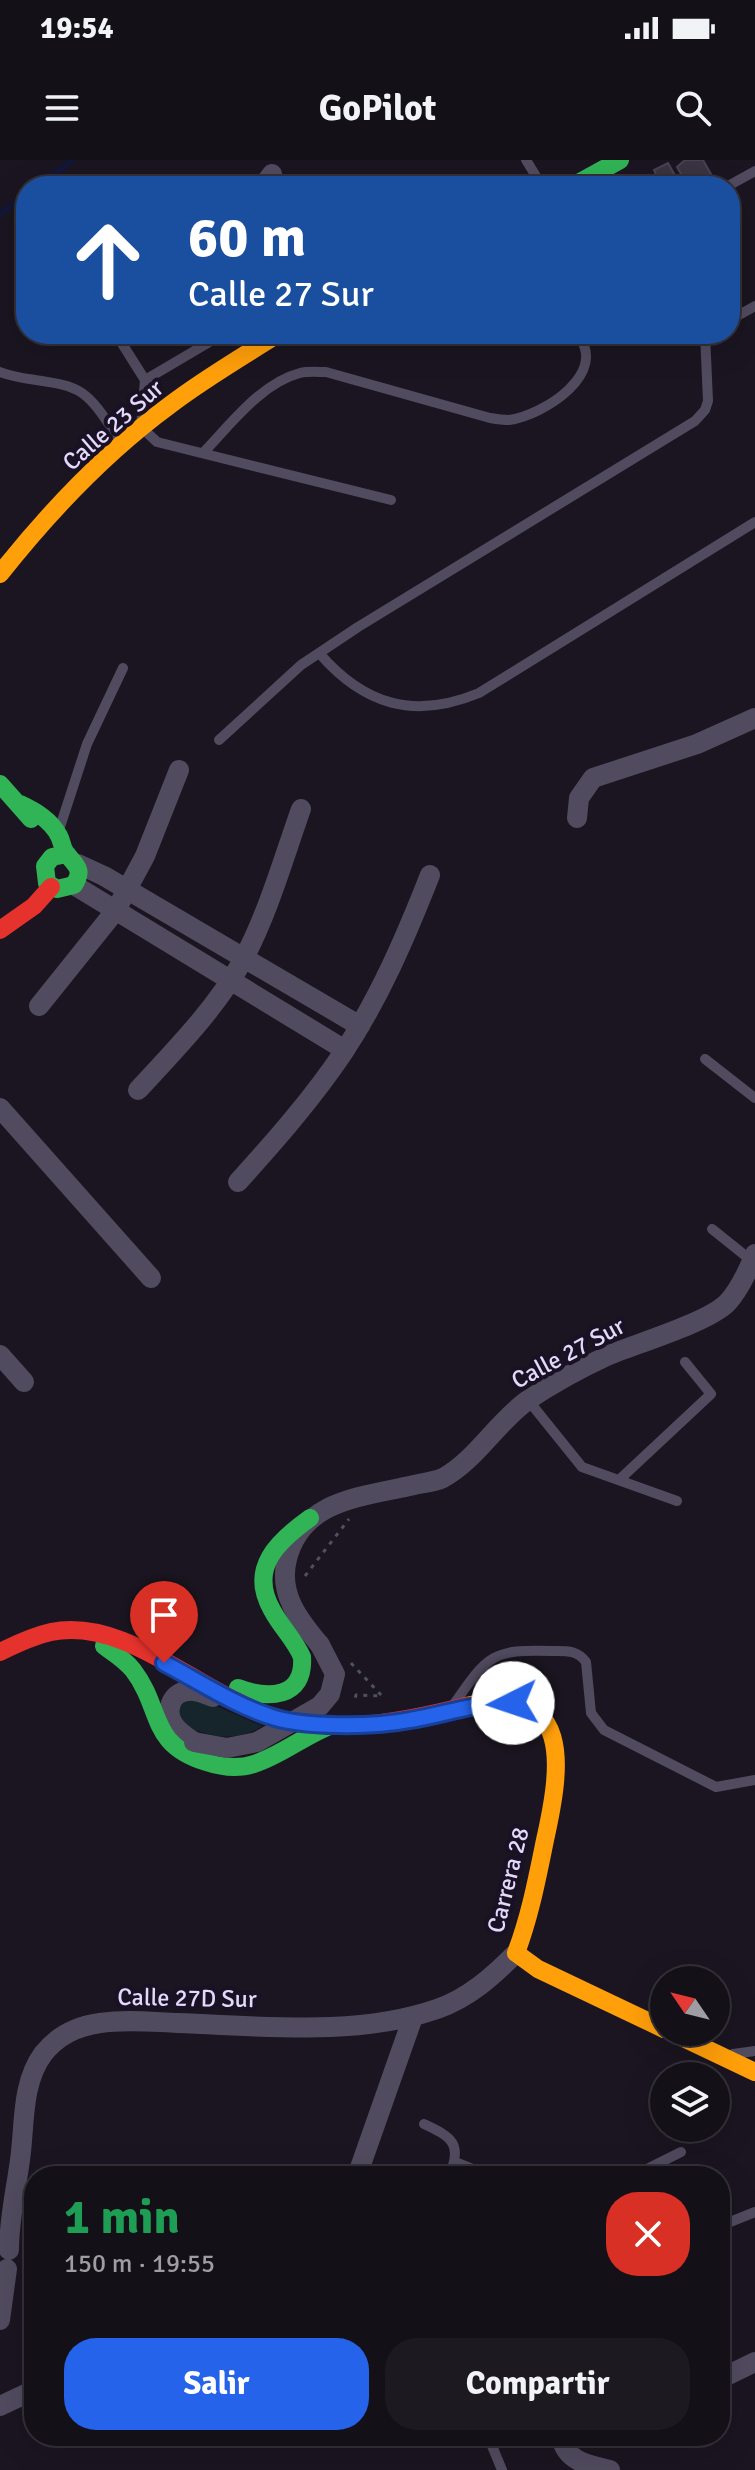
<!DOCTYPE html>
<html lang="es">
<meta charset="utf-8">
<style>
body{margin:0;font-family:Signika,sans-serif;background:#1d1921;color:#f1f3f6;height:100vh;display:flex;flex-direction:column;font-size:30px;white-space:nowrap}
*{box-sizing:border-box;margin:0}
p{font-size:26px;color:#9d9da2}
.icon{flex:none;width:44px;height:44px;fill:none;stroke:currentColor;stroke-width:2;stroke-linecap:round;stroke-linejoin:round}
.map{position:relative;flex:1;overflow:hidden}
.side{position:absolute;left:24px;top:2006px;width:706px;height:280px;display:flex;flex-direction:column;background:#141018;border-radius:32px;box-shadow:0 8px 32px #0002,0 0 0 2px #333037}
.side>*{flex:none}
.banner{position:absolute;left:16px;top:16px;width:724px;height:168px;border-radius:32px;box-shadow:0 8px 32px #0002,0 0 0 2px #333037;background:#1a4fa0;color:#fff;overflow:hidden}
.needle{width:52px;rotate:305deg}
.buttons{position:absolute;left:650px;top:1806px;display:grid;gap:16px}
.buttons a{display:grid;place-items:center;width:80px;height:80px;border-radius:50%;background:#141018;box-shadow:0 8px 32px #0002,0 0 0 2px #333037;font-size:40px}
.pin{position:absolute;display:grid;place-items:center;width:68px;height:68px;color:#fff;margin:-82px -34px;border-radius:50% 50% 50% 0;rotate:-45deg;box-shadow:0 0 8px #0007}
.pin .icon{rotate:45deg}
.me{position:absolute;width:88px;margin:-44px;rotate:266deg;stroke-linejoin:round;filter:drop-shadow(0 0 6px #0008)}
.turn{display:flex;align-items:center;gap:28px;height:168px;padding:0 40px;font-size:36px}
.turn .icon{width:104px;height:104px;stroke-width:2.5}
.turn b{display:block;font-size:56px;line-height:68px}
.round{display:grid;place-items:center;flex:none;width:84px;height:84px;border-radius:32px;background:#1d1921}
.head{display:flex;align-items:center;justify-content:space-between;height:136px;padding:0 40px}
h1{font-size:48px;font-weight:700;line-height:60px;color:#1e9e55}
.action{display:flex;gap:16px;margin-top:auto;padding:16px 40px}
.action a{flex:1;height:92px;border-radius:32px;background:#2563eb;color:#fff;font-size:32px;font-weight:700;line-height:92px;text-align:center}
.action a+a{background:#1d1921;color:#f1f3f6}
.status{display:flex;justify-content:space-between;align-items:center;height:56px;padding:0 40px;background:#141018;direction:ltr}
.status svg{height:22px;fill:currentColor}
header{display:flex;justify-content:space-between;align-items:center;height:104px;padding:0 40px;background:#141018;font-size:36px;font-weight:700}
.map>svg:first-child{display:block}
.green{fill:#16252b}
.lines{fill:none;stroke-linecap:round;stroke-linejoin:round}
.stream{stroke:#11163b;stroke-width:5}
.building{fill:#393342;stroke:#484153;stroke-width:2}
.path{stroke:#4d5161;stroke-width:3;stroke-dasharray:4 6;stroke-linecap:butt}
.lane{stroke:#514b5f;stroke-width:10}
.street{stroke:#514b5f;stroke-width:20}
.fast{stroke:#30b455;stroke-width:18}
.slow{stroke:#ff9f0a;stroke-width:18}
.jam{stroke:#e5322d;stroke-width:18}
.street-bridge{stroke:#514b5f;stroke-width:20}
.route-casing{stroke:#184099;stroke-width:20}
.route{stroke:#2563eb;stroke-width:14}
.labels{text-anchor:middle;stroke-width:8;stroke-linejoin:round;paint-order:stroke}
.street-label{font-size:24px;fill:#e4d8fb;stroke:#191124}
</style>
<div class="status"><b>19:54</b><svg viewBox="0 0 49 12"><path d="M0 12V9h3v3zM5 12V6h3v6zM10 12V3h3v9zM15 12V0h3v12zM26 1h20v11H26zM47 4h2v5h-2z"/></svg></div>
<header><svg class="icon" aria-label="menu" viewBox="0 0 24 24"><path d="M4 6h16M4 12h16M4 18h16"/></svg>GoPilot<svg class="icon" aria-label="search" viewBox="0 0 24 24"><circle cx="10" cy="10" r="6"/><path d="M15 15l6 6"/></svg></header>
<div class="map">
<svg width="755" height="2310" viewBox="0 0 755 2310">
<rect width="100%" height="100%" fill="#1a1520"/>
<!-- green -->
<path class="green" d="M198,1538L262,1566C236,1583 202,1578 179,1560V1549L186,1539Z"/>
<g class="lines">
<!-- stream -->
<path class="stream" d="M38,26L73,0
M0,54L26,35"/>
</g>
<!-- building -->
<path class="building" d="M685,0H703L711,14L688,26L677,7Z
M668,3L681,26H652L649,21L657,17L654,10Z"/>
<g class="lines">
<!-- path -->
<path class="path" d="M305,1416L349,1359
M351,1503L382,1536L356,1535L354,1543"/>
<!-- lane -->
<path class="lane" d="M526,0L542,26
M728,26L755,11
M730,160L755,146
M116,174L145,220L141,267L157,282L391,340
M690,174H697
M0,212C24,222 62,219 82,233C98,244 110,267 122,284
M145,220L223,174
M203,293C230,265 261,223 300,213C308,211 318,212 326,212L490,258C496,259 503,260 509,260C544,255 610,213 577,174
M319,493C364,545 414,560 479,533L755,362
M219,580L301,505L358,467L695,261L705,250L708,241L705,174
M59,670L87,584L123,508
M705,899L755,938
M712,1069L752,1101
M528,1240L582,1307L677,1341
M619,1320L711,1234L685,1202
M454,1544C488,1495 492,1489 552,1491C567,1491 577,1490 586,1502L591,1553L604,1570L716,1627L755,1620
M733,1894L755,1891
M424,1964C452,1977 463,1984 449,2016
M455,2002L490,2016
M633,2016L681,1992
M720,2066L755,2052
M490,2281L502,2310"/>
<!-- street -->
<path class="street" d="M263,26L272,14
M577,658L579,638L593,618L697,584L755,558
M78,704L104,716L360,866
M74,725L345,890
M39,846L116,750L145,696L179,610
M138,930C175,890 217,847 243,800C268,753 283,700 301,649
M0,948L151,1118
M238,1022C275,981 312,939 343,893C380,837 406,776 430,715
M0,1195L24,1222
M320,1485C299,1460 278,1434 287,1399C302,1339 363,1337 414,1325C423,1323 434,1322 443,1318C476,1300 497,1262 528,1240C552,1224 581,1208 607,1196C635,1184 710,1162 728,1142C740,1129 748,1111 755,1094
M194,1582C187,1577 179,1572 174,1565C165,1553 170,1532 188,1531C196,1530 205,1534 213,1537
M357,2016L413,1857
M9,2090C9,2059 16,2030 20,2000C25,1965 21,1924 43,1894C57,1876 78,1866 100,1863C126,1859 152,1862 178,1863C263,1866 356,1877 437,1849C469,1838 493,1816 516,1793
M0,2160L7,2109
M720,2219L755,2202
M0,2246L34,2230
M561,2276C565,2301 587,2305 610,2310"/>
<!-- fast -->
<path class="fast" d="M573,26L620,0
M0,624L31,659
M20,644C35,651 51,660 59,676C62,681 62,688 66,693C76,706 84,709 74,725L57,729L47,723L45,706L52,697L67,694
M104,1486C114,1493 125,1500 133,1510C163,1549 148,1584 206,1602C221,1607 239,1609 254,1604C282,1595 305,1575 332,1565
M238,1528C267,1539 305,1539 302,1497C295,1480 281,1467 272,1450C248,1408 278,1381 310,1358"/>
<!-- slow -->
<path class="slow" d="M0,414C49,352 106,292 170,245C204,219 242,197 278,174
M466,1546C575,1522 561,1608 545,1680C537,1719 530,1756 516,1793L538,1809L664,1869
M671,1872L755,1912"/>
<!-- jam -->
<path class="jam" d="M0,770L34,746L51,727
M0,1492C16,1484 33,1476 51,1472C114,1459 176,1511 230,1538C242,1544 255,1551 268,1556C334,1576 402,1562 466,1546"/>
<!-- street-bridge -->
<path class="street-bridge" d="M194,1582L227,1588L257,1582L320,1546L330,1534L335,1514L320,1485"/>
</g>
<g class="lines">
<!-- route casing -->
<g class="route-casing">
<path id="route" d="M164,1503C198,1521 233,1544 269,1556C302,1568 375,1567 410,1560C446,1554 477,1542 513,1543"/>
</g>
<!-- route -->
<use href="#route" class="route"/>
</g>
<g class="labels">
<!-- street labels -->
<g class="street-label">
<text transform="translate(113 265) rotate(-41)" y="8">Calle 23 Sur</text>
<text transform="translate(568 1193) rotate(-28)" y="8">Calle 27 Sur</text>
<text transform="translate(508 1720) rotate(-76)" y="8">Carrera 28</text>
<text transform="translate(187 1838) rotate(1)" y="8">Calle 27D Sur</text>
</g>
</g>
</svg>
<div class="buttons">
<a><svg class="needle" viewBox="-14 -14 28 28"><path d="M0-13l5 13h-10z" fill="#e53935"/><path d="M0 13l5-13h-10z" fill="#9d9da2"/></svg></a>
<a><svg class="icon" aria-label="layers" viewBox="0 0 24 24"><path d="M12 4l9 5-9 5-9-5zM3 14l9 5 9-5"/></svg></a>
</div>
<div class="pin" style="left:164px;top:1503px;background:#d93025"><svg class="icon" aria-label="arrive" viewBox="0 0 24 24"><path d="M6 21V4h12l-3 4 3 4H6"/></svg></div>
<svg class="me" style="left:513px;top:1543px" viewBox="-20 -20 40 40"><circle r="19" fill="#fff"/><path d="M0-13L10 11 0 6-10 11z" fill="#2563eb"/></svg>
<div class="banner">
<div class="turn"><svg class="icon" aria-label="ahead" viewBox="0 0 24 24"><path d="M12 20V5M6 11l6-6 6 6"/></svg><div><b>60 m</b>Calle 27 Sur</div></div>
</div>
<section class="side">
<div class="head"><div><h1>1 min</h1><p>150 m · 19:55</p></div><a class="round" style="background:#d93025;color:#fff"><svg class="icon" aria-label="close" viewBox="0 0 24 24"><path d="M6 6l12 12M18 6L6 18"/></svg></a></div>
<div class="action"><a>Salir</a><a>Compartir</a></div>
</section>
</div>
